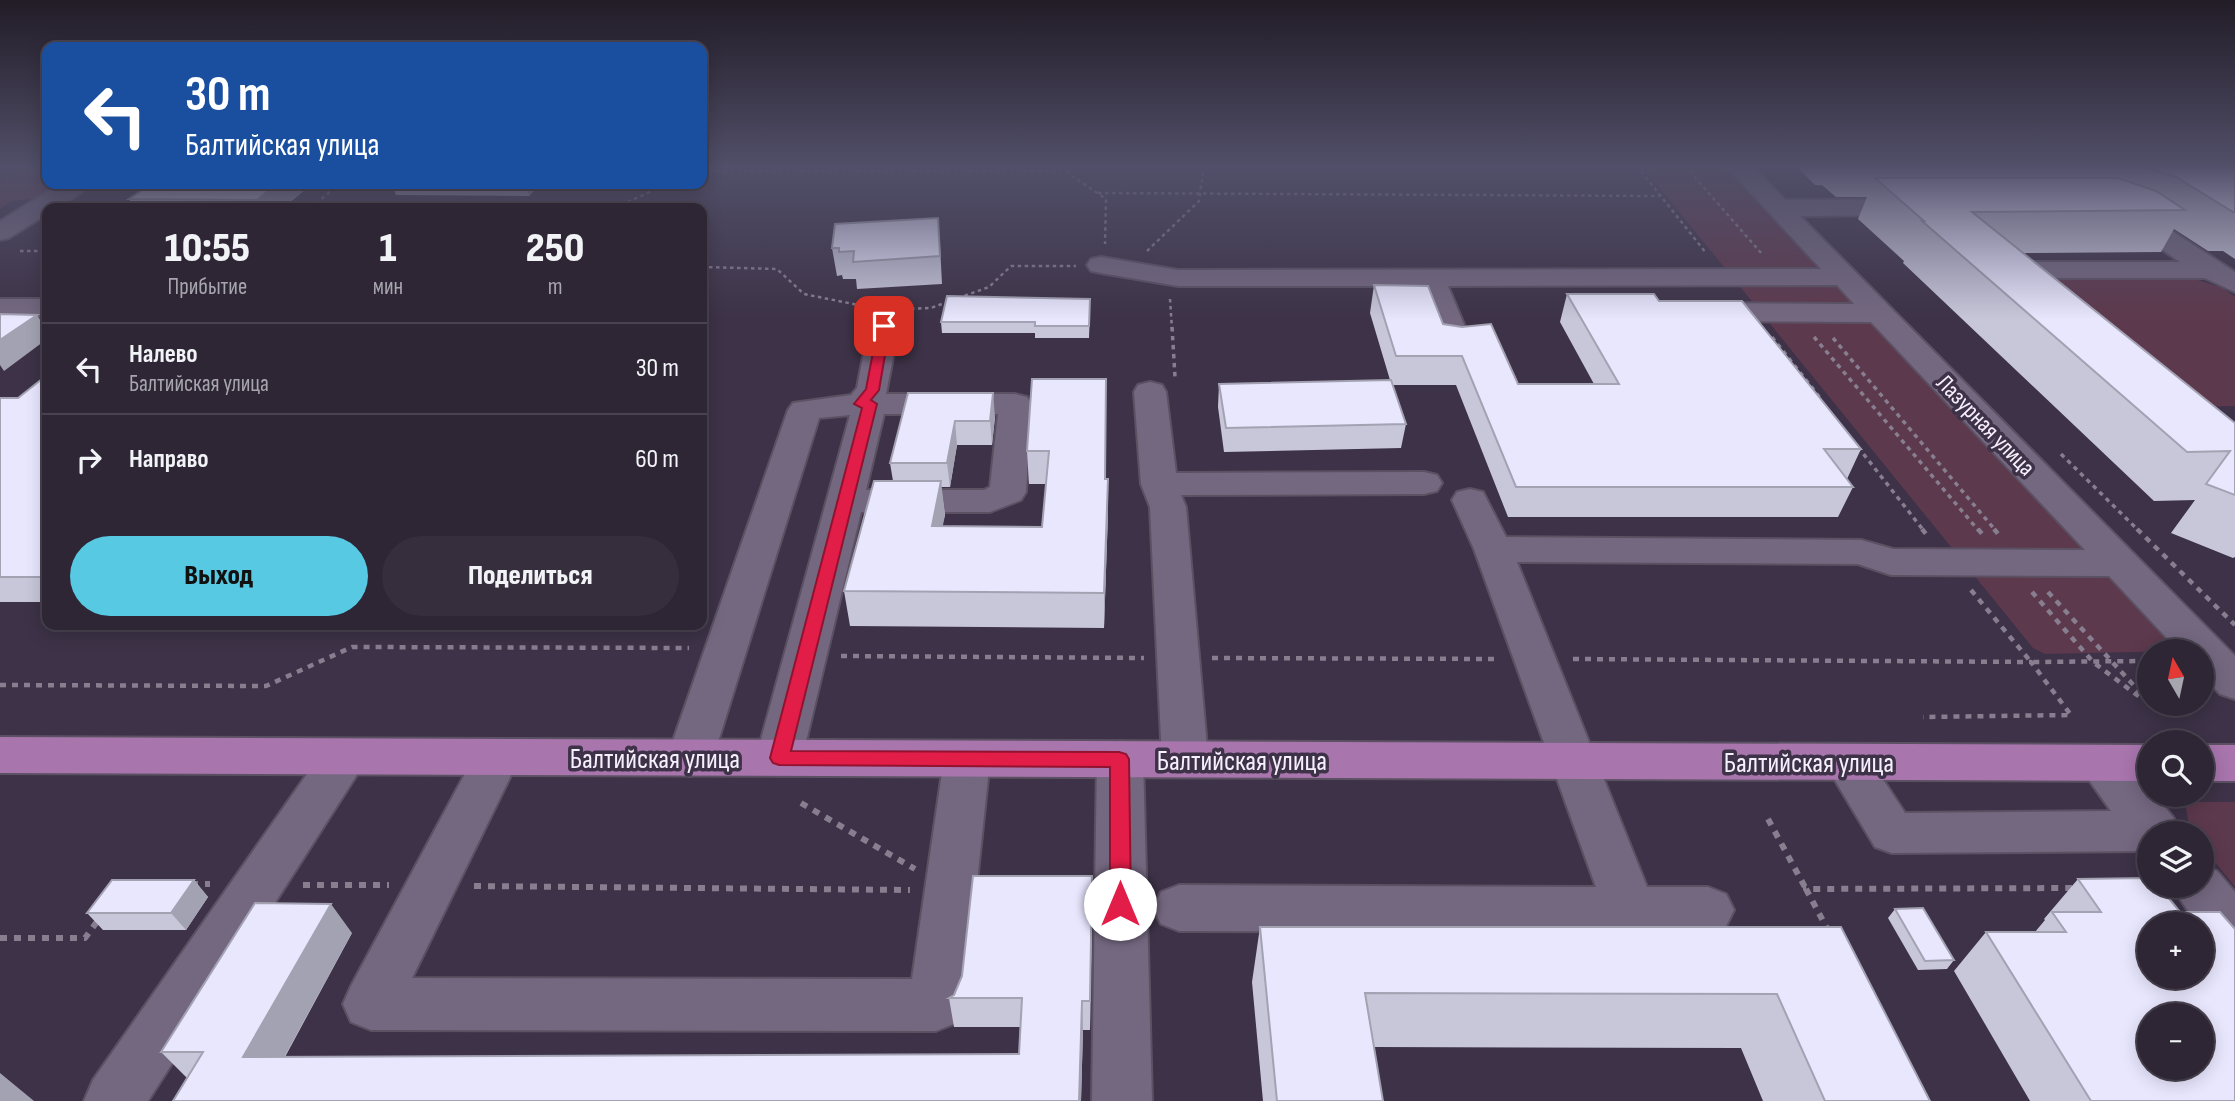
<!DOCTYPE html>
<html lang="ru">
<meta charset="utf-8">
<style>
body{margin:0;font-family:"Sofia Sans Condensed",sans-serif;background:#362e3d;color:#f1f3f6;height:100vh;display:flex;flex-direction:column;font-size:26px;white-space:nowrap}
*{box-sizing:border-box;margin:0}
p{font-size:23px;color:#a7a5ad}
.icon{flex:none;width:38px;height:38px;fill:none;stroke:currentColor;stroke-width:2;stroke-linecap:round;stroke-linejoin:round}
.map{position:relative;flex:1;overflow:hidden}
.drawer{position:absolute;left:42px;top:203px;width:665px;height:427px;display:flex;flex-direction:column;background:#2e2635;border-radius:14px;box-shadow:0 4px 18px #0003,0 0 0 2px #494350}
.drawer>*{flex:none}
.hud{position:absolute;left:42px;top:42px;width:665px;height:147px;border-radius:14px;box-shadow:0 4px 18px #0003,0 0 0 2px #494350;background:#1a4fa0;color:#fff;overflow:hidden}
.needle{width:46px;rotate:351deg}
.fabs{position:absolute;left:2137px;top:639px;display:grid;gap:14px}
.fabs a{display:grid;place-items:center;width:77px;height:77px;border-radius:50%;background:#2e2635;box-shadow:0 4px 18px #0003,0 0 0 2px #494350;font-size:35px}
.pin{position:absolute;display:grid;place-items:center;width:60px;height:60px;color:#fff;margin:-30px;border-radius:14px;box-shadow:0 4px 10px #0006}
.me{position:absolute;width:77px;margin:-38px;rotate:0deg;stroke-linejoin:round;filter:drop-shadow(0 0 5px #0008)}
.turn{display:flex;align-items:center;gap:24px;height:147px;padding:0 28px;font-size:32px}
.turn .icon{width:91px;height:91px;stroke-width:2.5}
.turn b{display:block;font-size:49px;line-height:60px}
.eta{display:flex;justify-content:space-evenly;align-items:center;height:119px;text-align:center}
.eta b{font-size:42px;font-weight:800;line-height:49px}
.button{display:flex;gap:14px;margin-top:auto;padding:14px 28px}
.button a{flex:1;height:80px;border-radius:42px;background:#58c9e3;color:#111;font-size:28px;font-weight:800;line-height:80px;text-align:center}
.button a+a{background:#362e3d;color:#f1f3f6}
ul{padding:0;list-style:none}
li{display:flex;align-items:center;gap:21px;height:91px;padding:0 28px;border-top:2px solid #494350}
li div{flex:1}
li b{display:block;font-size:26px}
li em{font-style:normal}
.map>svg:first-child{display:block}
.green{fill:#5d394d}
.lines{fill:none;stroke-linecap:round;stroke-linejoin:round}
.minor-casing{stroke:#5b5163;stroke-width:4}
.major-casing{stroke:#5b5163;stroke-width:4}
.path-far3{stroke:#877e90;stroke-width:2.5;stroke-dasharray:3.5 3.5;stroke-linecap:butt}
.path-far2{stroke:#877e90;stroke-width:3.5;stroke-dasharray:4.5 4.5;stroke-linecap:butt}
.path-far1{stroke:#877e90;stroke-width:4.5;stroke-dasharray:6 6;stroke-linecap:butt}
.path{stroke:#877e90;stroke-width:6;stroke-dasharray:7 7;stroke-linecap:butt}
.minor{fill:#746880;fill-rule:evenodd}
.major{fill:#a875ad;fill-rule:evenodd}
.wall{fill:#c8c7da}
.shaded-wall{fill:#a3a2b2}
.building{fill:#e9e7fe;stroke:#a3a2b2;stroke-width:2;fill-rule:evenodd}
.route{fill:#e11d48;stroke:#92132f;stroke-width:2}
.labels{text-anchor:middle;stroke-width:7;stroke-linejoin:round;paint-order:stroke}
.street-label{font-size:24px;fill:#f6effd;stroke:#3d3247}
.near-street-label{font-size:28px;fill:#f6effd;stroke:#3d3247}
</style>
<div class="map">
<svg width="2235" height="1101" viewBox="0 0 2235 1101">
<rect width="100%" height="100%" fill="#3d3247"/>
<!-- green -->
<path class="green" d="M25,166H47V184H62L38,198L12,201L0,208V181Z
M1642,166H1725L2177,651L2045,654L2033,648Z
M2059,279H2195L2223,288L2235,297V406L2202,407L2053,283Z
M2185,802H2235V887L2202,846V833L2190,831Z"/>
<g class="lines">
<!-- minor casing -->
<g class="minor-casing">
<path id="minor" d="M1726,166H1752L1785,200L1916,199L1925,202L1929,207L1925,212L1916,215L1800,216L2235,656V699L2220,694L2202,675V651H2179L2109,576L1891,575L1858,564L1517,562L1647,887H1708L1726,894L1734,910L1726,926L1708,933L1179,931L1161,924L1153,908L1161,892L1179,885L1596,887L1474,549L1452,500L1457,492L1470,489L1483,492L1506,537L1861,540L1893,549L2085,550L1871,322L1699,321L1689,318L1684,312L1689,306L1699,303L1854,304L1837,285L1448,286L1472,344L1468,351L1457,353L1446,351L1442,344L1419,286H1178L1101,273L1091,271L1087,265L1091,259L1101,257L1178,270L1821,269Z
M2029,166H2057L2108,203L2152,218L2235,272V292L2205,278H2027L2024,283C2010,287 1999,282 1990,270L1994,264L2004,262H2180L2134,230L2090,213Z
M60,184H89C82,195 61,208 47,208V214L9,238L0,240V221Z
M0,299H47V317H0Z
M884,317L895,320L899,326L886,394H1015L1027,397L1031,404L1026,492L1021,500L990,512H861L802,758L795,771L779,776L763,771L756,758L850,415L819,418L713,758L706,771L690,776L674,771L667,758L788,410L793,403L851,395L857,388L869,326L873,320ZM884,414H998L990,487L984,490H866Z
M1150,382L1162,385L1166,392L1176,473L1424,472L1437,475L1442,483L1437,491L1424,494L1181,495L1186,507L1208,759L1201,772L1185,777L1169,772L1162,759L1150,507L1141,484L1134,392L1138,385Z
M344,739L360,744L367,757L360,770L148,1101H84L93,1080L328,744Z
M497,739L513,744L520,757L412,978L912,979L944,759L951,746L967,741L983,746L990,759L964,1005L956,1023L936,1031L371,1030L351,1022L343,1004L351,986L481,744Z
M1120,741L1136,746L1143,759L1152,1101H1092L1097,759L1104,746Z
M1847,744L1863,749L1905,813L2111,811L2077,763L2084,750L2100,745L2116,750L2149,789V794H2154L2173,817L2182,833H2149V851L1892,853L1875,847L1824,762L1831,749Z
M2202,865L2217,871L2235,892V953C2228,951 2220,949 2215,944C2201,931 2182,904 2173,886H2202Z"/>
</g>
<!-- major casing -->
<g class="major-casing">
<path id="major" d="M0,737L2149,745V781L0,773Z
M2202,745H2235V781H2202Z"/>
</g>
<!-- path-far3 -->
<path class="path-far3" d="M1637,166L1706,253
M1685,166L1762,254
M702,171H1065L1106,199L1105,244
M1098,193L1659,196
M311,208L339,184
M615,208L667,184
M20,251H47
M1147,251L1199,201L1204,166
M702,267L777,269L804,294L868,307
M958,298L989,287L1011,266H1076
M1170,299L1172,329
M904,309L931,308L950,301"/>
<!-- path-far2 -->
<path class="path-far2" d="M1172,327L1175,377
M1772,337L1821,399
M1814,337L1979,531
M1833,338L1996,531
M1858,447L1924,531
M2061,454L2139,531"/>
<!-- path-far1 -->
<path class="path-far1" d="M1922,529L1926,534
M1978,529L1983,535
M1994,529L1999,535
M2137,529L2235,625
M1971,590L2031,662L2149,661
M2032,592L2093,662L2141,698
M2048,592L2149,702
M841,656L1144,658
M1212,658L1497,659
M1573,659L2031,662L2071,715L1923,717
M0,685L266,686L352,647L689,648"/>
<!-- path -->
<path class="path" d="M801,803L915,869
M1768,819L1806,889
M191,884H210
M303,885H389
M474,886L910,890
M1829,932L1806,889L2073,888
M0,938H85L99,919"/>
<!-- minor -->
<use href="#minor" class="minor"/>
<!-- major -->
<use href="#major" class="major"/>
</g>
<!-- wall -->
<path class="wall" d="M1796,166H2233L2235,167V259L2223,251H2208L2174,229L2161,252L2023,253L2235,423V557L2233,558L2171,533L2195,500L2154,501L1903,263L1904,261L1858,219L1867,197H1836L1822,185H1815Z
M312,184L283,208H134L129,199Z
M392,184H540L529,196L396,195Z
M940,245L942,284L857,289L856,279H843L842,275L837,276L832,248Z
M1374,285L1443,324L1518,384H1594L1560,322L1567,294L1659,301L1861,449L1847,479L1853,487L1838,517H1508L1456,385H1393L1406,424L1401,448L1224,452L1218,407L1219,384L1390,380L1370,313Z
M1090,310L1089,338H1035V333H942L941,322Z
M47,375V602H0V398H18Z
M1032,379L1106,479L1108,513L1104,628L850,626L844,591L893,481L890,463L908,393L995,417L992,445H957L950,487H941L945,515L942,526L1042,527L1046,484H1029L1027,451Z
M2078,879L2235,1101H2030L1954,971L1986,932H2035L2045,920L2044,919Z
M194,880L208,897L186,930H103L87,913Z
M1092,906L1090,1030H1083L1081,1101H173L187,1078L161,1052L352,933L285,1057L1019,1054L1020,1027H954L949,998Z
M1895,909L1954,960L1947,969L1918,970L1888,918Z
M1260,927H1841L1930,1101H1763L1741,1048L1374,1047L1383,1101H1263L1252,982Z"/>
<!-- shaded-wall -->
<path class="shaded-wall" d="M277,184H312L283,208H261L257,200Z
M525,184H540L529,196Z
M37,315L47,331V339L4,371L0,365V340Z
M993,393L995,417L992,445L990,421Z
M955,421L957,445L950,487L947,463Z
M1108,479V513L1104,628V593Z
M941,481L945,515L936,560L932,526Z
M1092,876V906L1090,1030V1001Z
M194,880L208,897L186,930L171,913Z
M331,904L352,933L269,1085L243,1057Z
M1082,1001L1083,1030L1081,1101H1079Z
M0,1073L34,1101H0Z"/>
<!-- building -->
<path class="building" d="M2142,166H2233L2235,167V212H2233L2176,177Z
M1875,178H2118L2156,191L2185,210L1972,212L2235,423V495L2206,484L2230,451L2187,452L1922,221H1924Z
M151,184H277L257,200L129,199Z
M938,218L940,256L853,262L854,251L839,252V248H832L835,224Z
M1374,285L1428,286L1443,324L1462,327L1491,324L1518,384H1619L1567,294H1654L1659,301H1742L1861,449H1824L1853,487H1516L1462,356H1396Z
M947,296L1090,299L1089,326H1035V322H941Z
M0,314L37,315L0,340Z
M47,375V577H0V398H18Z
M1032,379H1106L1105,479H1108L1104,593L844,591L874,481H941L932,526L1042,527L1049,451H1027Z
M1391,380L1406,424L1226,428L1219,384Z
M908,393H993L990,421H955L947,463H890Z
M973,876H1092L1090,1001H1082L1079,1101H173L203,1052H161L255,903L331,904L243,1057L1019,1054L1022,998H949L954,995L962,976Z
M2149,878V886H2159L2180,912H2220L2235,929V1101H2091L1986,932H2066L2052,912H2101L2078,879ZM2149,924H2202V976H2149ZM2149,1015H2202V1068H2149Z
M112,880H194L171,913H87Z
M1923,908L1954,960L1925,961L1895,909Z
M1260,927H1841L1930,1101H1825L1777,994L1365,993L1383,1101H1277Z"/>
<!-- sky -->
<linearGradient id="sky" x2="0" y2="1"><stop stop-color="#221c27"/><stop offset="0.52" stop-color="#514f69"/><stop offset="1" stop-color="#514f69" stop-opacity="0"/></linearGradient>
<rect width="2235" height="320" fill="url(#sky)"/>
<!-- route -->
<path class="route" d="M884,322L890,326L879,390L871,400L877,404L791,751L1119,752L1126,754L1129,759L1131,904L1128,911L1120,913L1113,911L1110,904V767L779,765L773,763L770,758L862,408L854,404L866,389L878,326Z"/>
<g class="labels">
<!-- street labels -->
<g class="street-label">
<text transform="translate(1986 425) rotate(46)" y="8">Лазурная улица</text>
</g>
<!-- near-street labels -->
<g class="near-street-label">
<text x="655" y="768">Балтийская улица</text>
<text x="1242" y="770">Балтийская улица</text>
<text x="1809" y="772">Балтийская улица</text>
</g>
</g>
</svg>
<div class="fabs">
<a><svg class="needle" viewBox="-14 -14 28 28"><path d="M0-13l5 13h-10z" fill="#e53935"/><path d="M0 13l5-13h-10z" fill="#a7a5ad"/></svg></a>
<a><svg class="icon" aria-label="search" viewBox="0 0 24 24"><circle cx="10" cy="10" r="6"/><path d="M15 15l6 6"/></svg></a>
<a><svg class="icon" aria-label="layers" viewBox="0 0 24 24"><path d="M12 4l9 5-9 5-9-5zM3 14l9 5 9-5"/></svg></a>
<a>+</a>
<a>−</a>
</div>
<div class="pin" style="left:884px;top:326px;background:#d93025"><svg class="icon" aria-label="arrive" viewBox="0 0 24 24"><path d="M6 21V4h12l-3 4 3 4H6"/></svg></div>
<svg class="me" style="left:1120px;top:904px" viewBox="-20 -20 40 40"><circle r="19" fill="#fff"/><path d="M0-13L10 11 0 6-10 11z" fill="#e11d48"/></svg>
<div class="hud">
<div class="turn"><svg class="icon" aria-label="left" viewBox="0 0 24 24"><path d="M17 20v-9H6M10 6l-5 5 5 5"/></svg><div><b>30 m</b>Балтийская улица</div></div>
</div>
<section class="drawer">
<div class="eta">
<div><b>10:55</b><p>Прибытие</p></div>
<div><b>1</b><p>мин</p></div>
<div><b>250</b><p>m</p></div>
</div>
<ul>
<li><svg class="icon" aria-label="left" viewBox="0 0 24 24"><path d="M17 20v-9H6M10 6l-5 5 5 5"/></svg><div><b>Налево</b><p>Балтийская улица</p></div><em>30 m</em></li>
<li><svg class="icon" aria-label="right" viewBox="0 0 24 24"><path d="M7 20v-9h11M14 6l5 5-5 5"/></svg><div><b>Направо</b></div><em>60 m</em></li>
</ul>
<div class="button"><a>Выход</a><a>Поделиться</a></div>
</section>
</div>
